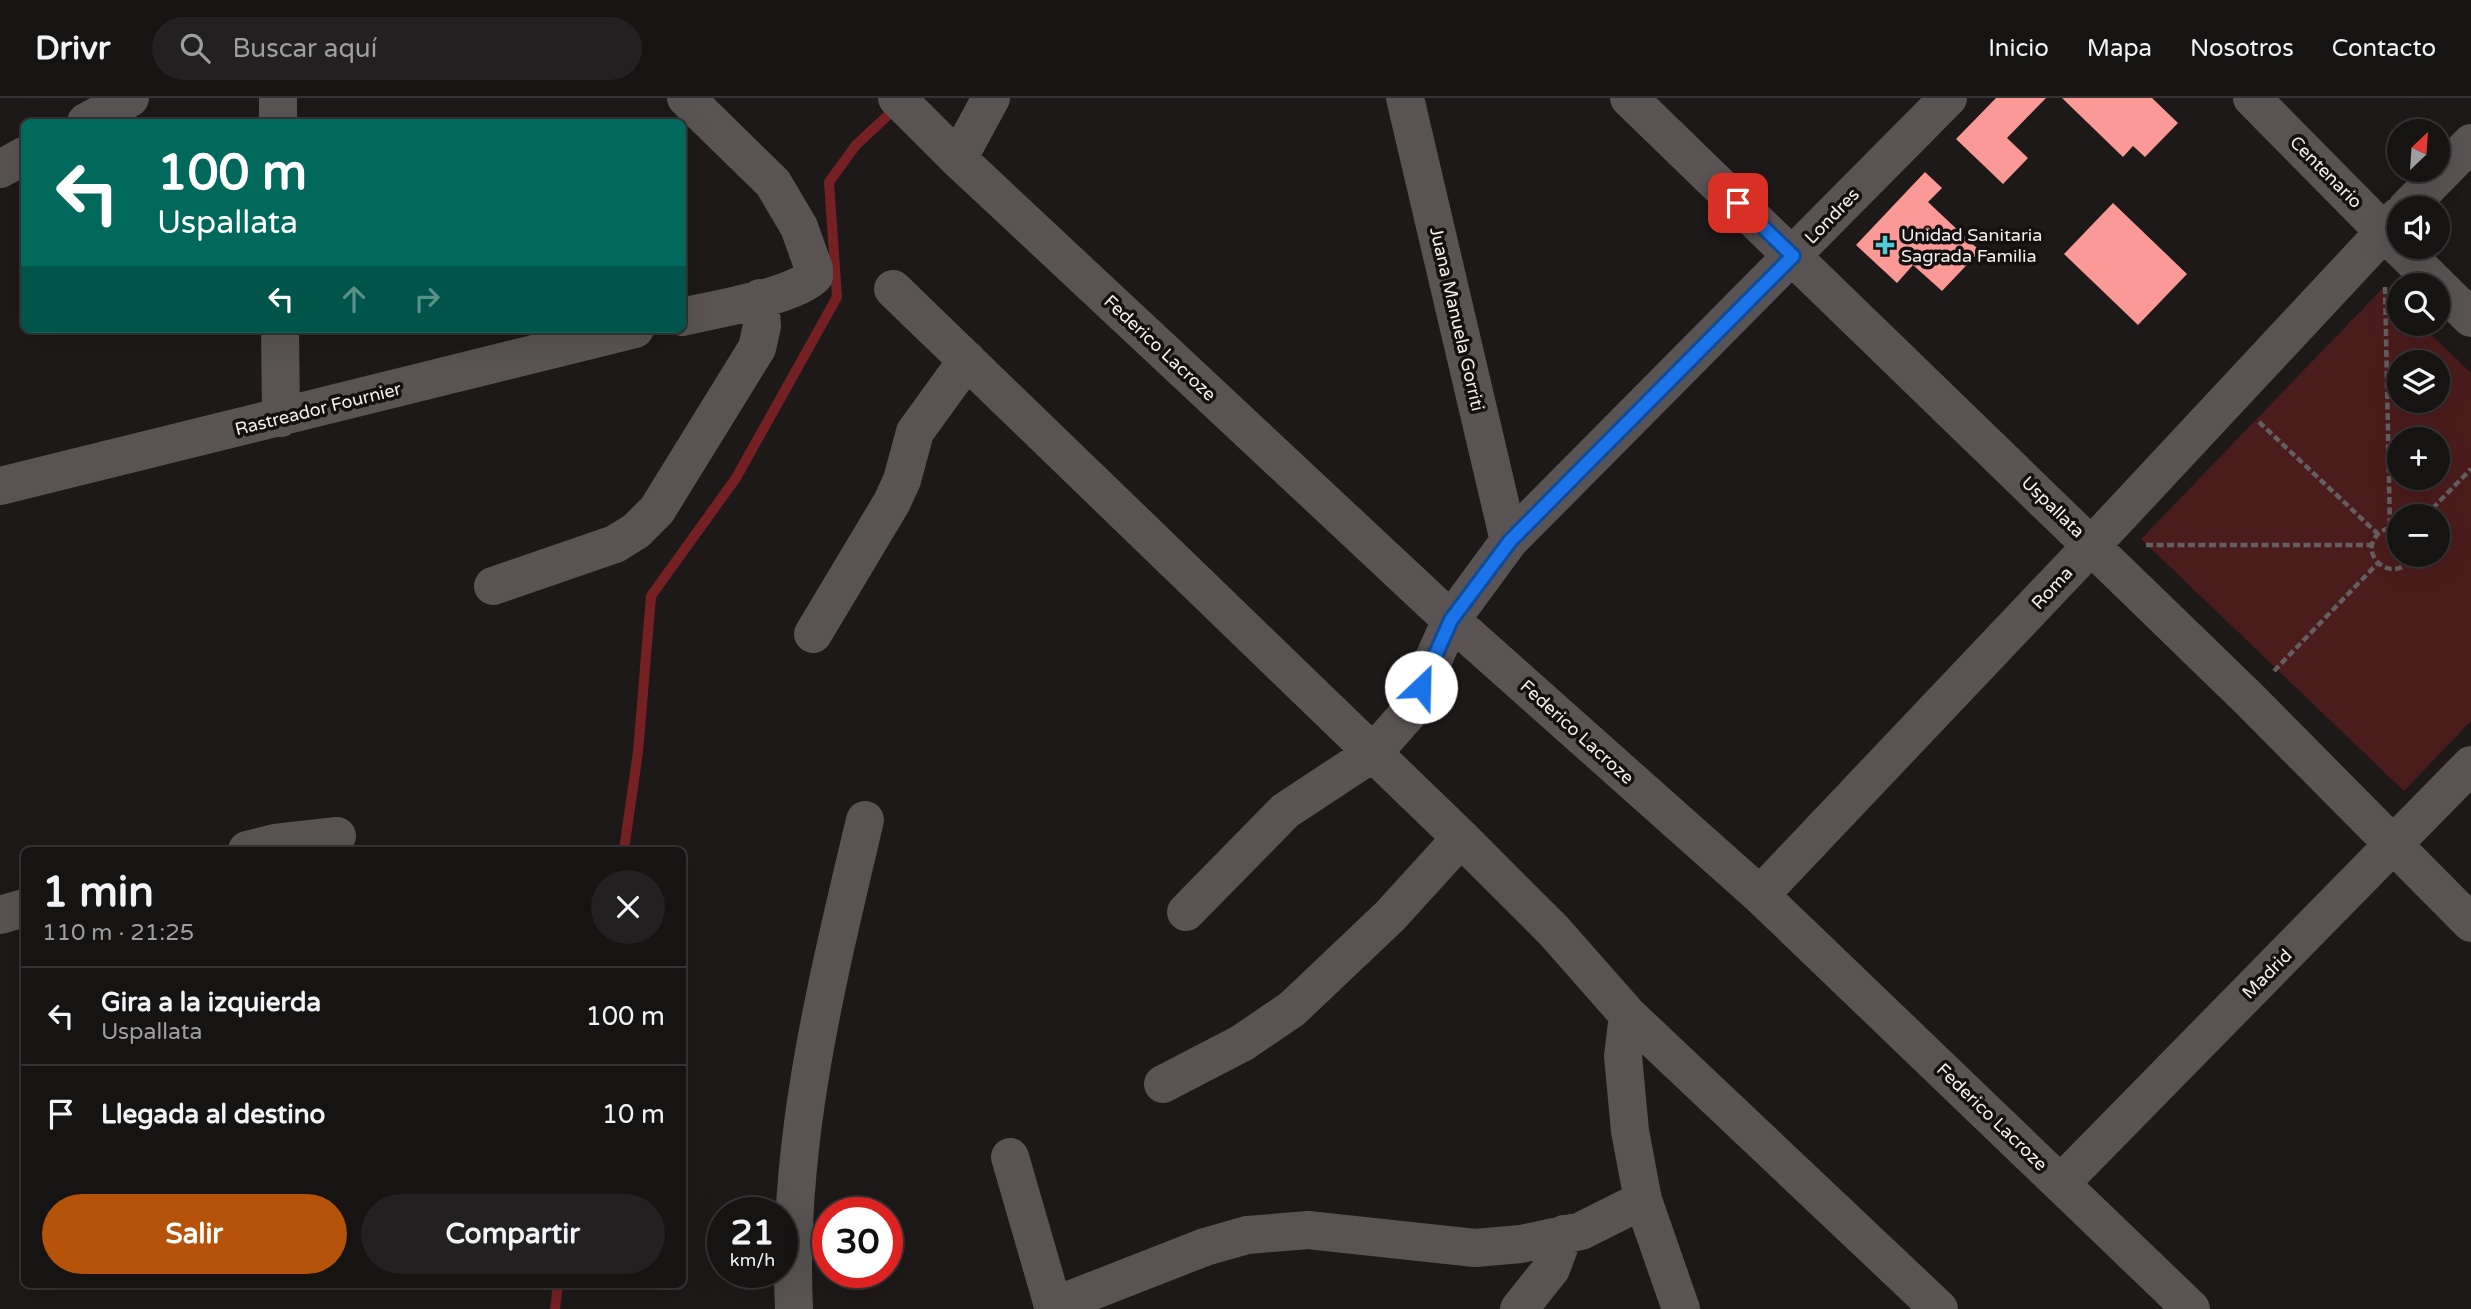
<!DOCTYPE html>
<html lang="es">
<meta charset="utf-8">
<style>
body{margin:0;font-family:"Varela Round",sans-serif;background:#232021;color:#f1f3f6;height:100vh;display:flex;flex-direction:column;font-size:26px;white-space:nowrap}
*{box-sizing:border-box;margin:0}
p{font-size:23px;color:#9e9ea0}
.icon{flex:none;width:38px;height:38px;fill:none;stroke:currentColor;stroke-width:2;stroke-linecap:round;stroke-linejoin:round}
.map{position:relative;flex:1;overflow:hidden}
.panel{position:absolute;left:21px;top:749px;width:665px;height:441px;display:flex;flex-direction:column;background:#161313;border-radius:10px;box-shadow:0 7px 28px #0002,0 0 0 2px #353233}
.panel>*{flex:none}
.banner{position:absolute;left:21px;top:21px;width:665px;height:214px;border-radius:10px;box-shadow:0 7px 28px #0002,0 0 0 2px #353233;background:#00695c;color:#fff;overflow:hidden}
.needle{width:46px;rotate:25deg}
.tools{position:absolute;left:2387px;top:21px;display:grid;gap:14px}
.tools a{display:grid;place-items:center;width:63px;height:63px;border-radius:50%;background:#161313;box-shadow:0 7px 28px #0002,0 0 0 2px #353233;font-size:35px}
.speed{position:absolute;left:707px;top:1099px;display:flex;gap:14px;font-size:35px;font-weight:700;text-align:center}
.speed>*{display:grid;place-content:center;width:91px;height:91px;border-radius:50%;background:#161313;box-shadow:0 7px 28px #0002,0 0 0 2px #353233;line-height:1}
.speed small{font-size:18px;font-weight:400}
.speed .limit{border:10px solid #d22;background:#fff;color:#111}
.pin{position:absolute;display:grid;place-items:center;width:60px;height:60px;color:#fff;margin:-30px;border-radius:14px;box-shadow:0 4px 10px #0006}
.me{position:absolute;width:77px;margin:-38px;rotate:24deg;stroke-linejoin:round;filter:drop-shadow(0 0 5px #0008)}
.turn{display:flex;align-items:center;gap:24px;height:147px;padding:0 21px;font-size:32px}
.turn .icon{width:91px;height:91px;stroke-width:2.5}
.turn b{display:block;font-size:49px;line-height:60px}
.lanes{display:flex;align-items:center;height:66px;padding:0 21px;background:#0003;justify-content:center;gap:35px;direction:ltr}
.lanes .off{opacity:.35}
.round{display:grid;place-items:center;flex:none;width:74px;height:74px;border-radius:37px;background:#232021}
.overview{display:flex;align-items:center;justify-content:space-between;height:119px;padding:0 21px}
h1{font-size:42px;font-weight:800;line-height:52px}
.cta{display:flex;gap:14px;margin-top:auto;padding:14px 21px}
.cta a{flex:1;height:80px;border-radius:42px;background:#b45309;color:#fff;font-size:28px;font-weight:800;line-height:80px;text-align:center}
.cta a+a{background:#232021;color:#f1f3f6}
ul{padding:0;list-style:none}
li{display:flex;align-items:center;gap:21px;height:98px;padding:0 21px;border-top:2px solid #353233}
li div{flex:1}
li b{display:block;font-size:26px}
li em{font-style:normal}
header{display:flex;align-items:center;gap:42px;box-sizing:border-box;height:98px;padding:0 35px;background:#161313;border-bottom:2px solid #353233}
header strong{font-size:33px}
nav{display:flex;gap:38px;margin-inline-start:auto;font-size:24px}
.search{width:490px;height:63px;background:#232021;display:flex;align-items:center;gap:18px;box-sizing:border-box;padding:0 24px;border-radius:38px;color:#9e9ea0;font-size:26px}
.map>svg:first-child{display:block}
.green{fill:#4b1c1c;fill-rule:evenodd}
.lines{fill:none;stroke-linecap:round;stroke-linejoin:round}
.stream{stroke:#752124;stroke-width:10}
.building{fill:#fa9995}
.path{stroke:#645f5f;stroke-width:4.5;stroke-dasharray:7 3.5;stroke-linecap:butt}
.minor{stroke:#595353;stroke-width:38}
.route-casing{stroke:#114b97;stroke-width:18}
.route{stroke:#1a73e8;stroke-width:12}
.poi-dot{fill:#52ccd5;stroke:#151010;stroke-width:2.5}
.labels{text-anchor:middle;stroke-width:7;stroke-linejoin:round;paint-order:stroke}
.street-label{font-size:18px;fill:#f2eeee;stroke:#151010}
.poi-label{font-size:18px;fill:#f2eeee;stroke:#151010;text-anchor:start}
</style>
<header>
<strong>Drivr</strong>
<div class="search"><svg class="icon" aria-label="search" viewBox="0 0 24 24"><circle cx="10" cy="10" r="6"/><path d="M15 15l6 6"/></svg>Buscar aquí</div>
<nav><a>Inicio</a><a>Mapa</a><a>Nosotros</a><a>Contacto</a></nav>
</header>
<div class="map">
<svg width="2471" height="1211" viewBox="0 0 2471 1211">
<rect width="100%" height="100%" fill="#1e1919"/>
<!-- green -->
<path class="green" d="M2383,190L2399,206V226H2420L2471,275V623L2404,693L2141,441ZM2399,264H2438V303H2399ZM2438,341V380H2399V341ZM2438,418V457H2399V418Z"/>
<g class="lines">
<!-- stream -->
<path class="stream" d="M624,752L638,654L651,498L736,380L837,199L829,84L856,47L898,8
M555,1211L558,1186"/>
</g>
<!-- building -->
<path class="building" d="M1996,0H2046L2007,40L2028,60L2003,86L1956,41Z
M2062,0H2152L2178,25L2145,59L2133,48L2123,59Z
M1925,74L1942,90L1928,104L1980,153L1942,193L1913,167L1897,185L1856,147Z
M2113,105L2187,176L2138,227L2064,156Z"/>
<g class="lines">
<!-- path -->
<path class="path" d="M2385,189L2390,430
M2259,324L2378,436
M2425,418L2471,371
M2399,431C2391,429 2385,430 2378,436C2356,458 2397,490 2412,457
M2146,447H2372
M2274,573L2378,465"/>
<!-- minor -->
<path class="minor" d="M278,0V24
M897,0L958,61L1451,522L1760,797L2191,1211
M1405,0L1509,443
M1629,0L2248,600L2471,825
M2252,0L2399,149
M86,24L130,0
M958,61L991,0
M0,71L24,58
M2407,110L2471,45
M2399,149L2471,220
M893,191L1461,740L1554,833L1628,917L1939,1211
M682,219C715,211 792,199 814,178V171L799,129L773,85L686,0
M280,231L281,320
M0,388L635,231
M493,488L615,446L636,433L657,412L757,250L762,228L760,200
M813,536L892,404L902,382L915,334L967,262
M247,752L275,745L337,738
M1760,797L2092,447L2399,118
M1186,814L1285,713L1373,655L1411,612L1451,522L1509,443L1948,0
M0,817L24,810
M1628,917L1623,958L1630,1033L1643,1102L1681,1211
M1163,986L1242,945L1292,911L1390,818L1461,740
M1010,1059L1054,1211
M2061,1085L2471,667
M1054,1208L1205,1149L1247,1137L1308,1132L1475,1150L1521,1146L1581,1133L1643,1102
M794,1211C786,1045 827,883 865,722
M1519,1211L1551,1171L1564,1136"/>
</g>
<g class="lines">
<!-- route casing -->
<g class="route-casing">
<path id="route" d="M1421,589L1451,522L1510,443L1793,158L1738,105"/>
</g>
<!-- route -->
<use href="#route" class="route"/>
</g>
<!-- markers -->
<path class="poi-dot" d="M1881.5 136.5h7v7h7v7h-7v7h-7v-7h-7v-7h7z"/>
<g class="labels">
<!-- street labels -->
<g class="street-label">
<text transform="translate(2326 74) rotate(45)" y="6">Centenario</text>
<text transform="translate(1832 118) rotate(-46)" y="6">Londres</text>
<text transform="translate(1457 221) rotate(77)" y="6">Juana Manuela Gorriti</text>
<text transform="translate(1160 250) rotate(43)" y="6">Federico Lacroze</text>
<text transform="translate(318 311) rotate(-14)" y="6">Rastreador Fournier</text>
<text transform="translate(2053 409) rotate(44)" y="6">Uspallata</text>
<text transform="translate(2052 490) rotate(-47)" y="6">Roma</text>
<text transform="translate(1577 634) rotate(42)" y="6">Federico Lacroze</text>
<text transform="translate(2267 876) rotate(-45)" y="6">Madrid</text>
<text transform="translate(1992 1019) rotate(44)" y="6">Federico Lacroze</text>
</g>
<!-- poi labels -->
<g class="poi-label">
<text x="1901" y="143">Unidad Sanitaria<tspan x="1901" dy="21">Sagrada Familia</tspan></text>
</g>
</g>
</svg>
<div class="tools">
<a><svg class="needle" viewBox="-14 -14 28 28"><path d="M0-13l5 13h-10z" fill="#e53935"/><path d="M0 13l5-13h-10z" fill="#9e9ea0"/></svg></a>
<a><svg class="icon" aria-label="sound" viewBox="0 0 24 24"><path d="M4 9h4l5-4v14l-5-4H4zM17 9q2 3 0 6"/></svg></a>
<a><svg class="icon" aria-label="search" viewBox="0 0 24 24"><circle cx="10" cy="10" r="6"/><path d="M15 15l6 6"/></svg></a>
<a><svg class="icon" aria-label="layers" viewBox="0 0 24 24"><path d="M12 4l9 5-9 5-9-5zM3 14l9 5 9-5"/></svg></a>
<a>+</a>
<a>−</a>
</div>
<div class="speed"><div>21<small>km/h</small></div><div class="limit">30</div></div>
<div class="pin" style="left:1738px;top:105px;background:#d93025"><svg class="icon" aria-label="arrive" viewBox="0 0 24 24"><path d="M6 21V4h12l-3 4 3 4H6"/></svg></div>
<svg class="me" style="left:1421px;top:589px" viewBox="-20 -20 40 40"><circle r="19" fill="#fff"/><path d="M0-13L10 11 0 6-10 11z" fill="#1a73e8"/></svg>
<div class="banner">
<div class="turn"><svg class="icon" aria-label="left" viewBox="0 0 24 24"><path d="M17 20v-9H6M10 6l-5 5 5 5"/></svg><div><b>100 m</b>Uspallata</div></div>
<div class="lanes"><svg class="icon" aria-label="left" viewBox="0 0 24 24"><path d="M17 20v-9H6M10 6l-5 5 5 5"/></svg><svg class="icon off" aria-label="ahead" viewBox="0 0 24 24"><path d="M12 20V5M6 11l6-6 6 6"/></svg><svg class="icon off" aria-label="right" viewBox="0 0 24 24"><path d="M7 20v-9h11M14 6l5 5-5 5"/></svg></div>
</div>
<section class="panel">
<div class="overview"><div><h1>1 min</h1><p>110 m · 21:25</p></div><a class="round"><svg class="icon" aria-label="close" viewBox="0 0 24 24"><path d="M6 6l12 12M18 6L6 18"/></svg></a></div>
<ul>
<li><svg class="icon" aria-label="left" viewBox="0 0 24 24"><path d="M17 20v-9H6M10 6l-5 5 5 5"/></svg><div><b>Gira a la izquierda</b><p>Uspallata</p></div><em>100 m</em></li>
<li><svg class="icon" aria-label="arrive" viewBox="0 0 24 24"><path d="M6 21V4h12l-3 4 3 4H6"/></svg><div><b>Llegada al destino</b></div><em>10 m</em></li>
</ul>
<div class="cta"><a>Salir</a><a>Compartir</a></div>
</section>
</div>
